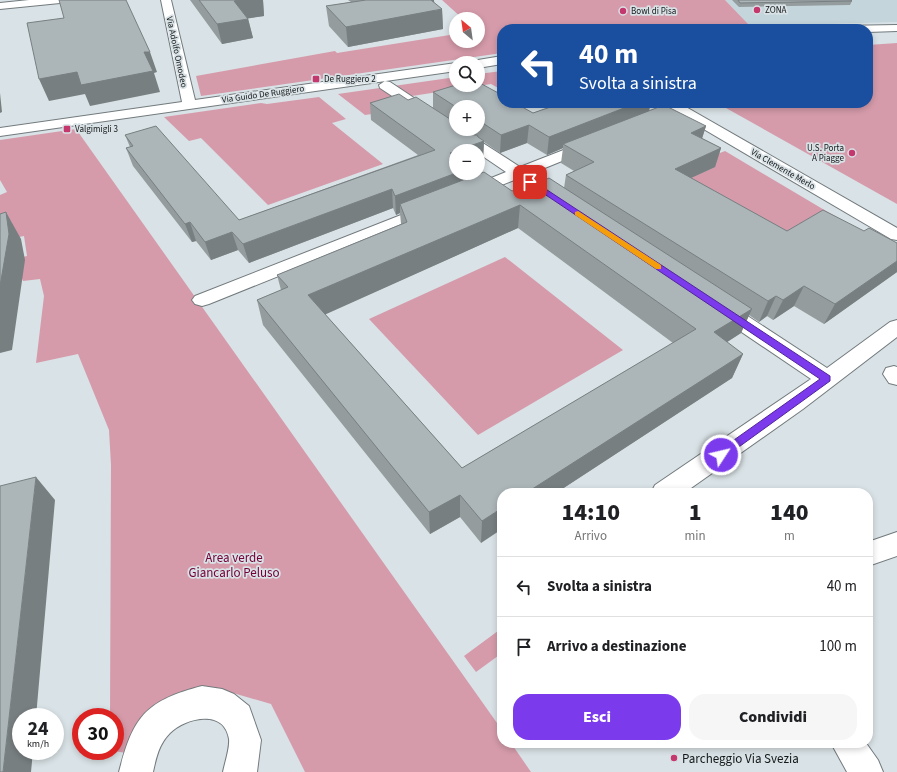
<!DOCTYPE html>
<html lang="it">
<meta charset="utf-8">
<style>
body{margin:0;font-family:"Source Sans 3",sans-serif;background:#f6f6f6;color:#202124;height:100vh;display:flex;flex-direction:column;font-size:15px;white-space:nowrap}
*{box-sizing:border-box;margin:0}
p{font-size:13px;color:#757577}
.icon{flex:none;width:22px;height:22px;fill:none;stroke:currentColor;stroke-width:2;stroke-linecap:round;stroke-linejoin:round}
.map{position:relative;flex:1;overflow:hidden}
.panel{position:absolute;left:497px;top:488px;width:376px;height:260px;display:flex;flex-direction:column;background:#fff;border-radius:16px;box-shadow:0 2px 6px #0003}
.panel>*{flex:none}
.guide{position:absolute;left:497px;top:24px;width:376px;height:84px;border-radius:16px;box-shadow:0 2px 6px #0003;background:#1a4fa0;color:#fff;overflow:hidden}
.needle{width:26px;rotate:331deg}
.tools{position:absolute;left:449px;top:12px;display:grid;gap:8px}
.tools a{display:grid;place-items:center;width:36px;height:36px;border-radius:50%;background:#fff;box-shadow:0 2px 6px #0003;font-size:20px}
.speed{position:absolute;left:12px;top:708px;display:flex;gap:8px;font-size:20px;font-weight:700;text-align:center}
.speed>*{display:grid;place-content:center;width:52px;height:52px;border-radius:50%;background:#fff;box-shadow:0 2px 6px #0003;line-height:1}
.speed small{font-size:10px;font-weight:400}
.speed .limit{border:6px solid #d22;background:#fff;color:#111}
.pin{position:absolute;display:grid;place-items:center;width:34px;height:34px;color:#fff;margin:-17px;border-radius:8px;box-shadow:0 2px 6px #0006}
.me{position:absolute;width:44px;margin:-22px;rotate:55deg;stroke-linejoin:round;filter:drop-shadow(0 0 3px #0008)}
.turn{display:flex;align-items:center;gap:14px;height:84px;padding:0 16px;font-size:18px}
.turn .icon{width:52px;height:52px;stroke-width:2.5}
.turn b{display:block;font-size:28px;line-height:34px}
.eta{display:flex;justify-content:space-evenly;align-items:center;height:68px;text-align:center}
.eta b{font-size:24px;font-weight:800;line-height:28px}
.button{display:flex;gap:8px;margin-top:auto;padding:8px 16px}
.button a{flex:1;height:46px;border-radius:16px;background:#7c3aed;color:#fff;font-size:16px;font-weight:800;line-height:46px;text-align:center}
.button a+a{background:#f6f6f6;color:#202124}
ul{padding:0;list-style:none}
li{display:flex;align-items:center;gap:12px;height:60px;padding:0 16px;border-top:1px solid #e0e0e0}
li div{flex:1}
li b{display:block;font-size:15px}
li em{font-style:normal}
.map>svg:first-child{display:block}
.built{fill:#c4d6dc}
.green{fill:#d59baa}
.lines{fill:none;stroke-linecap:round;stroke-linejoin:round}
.minor-casing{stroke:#727a7d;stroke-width:2}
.minor{fill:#fff;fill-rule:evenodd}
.wall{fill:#949c9e;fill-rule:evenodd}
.shaded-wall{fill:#787f81}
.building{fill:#acb5b8;stroke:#787f81;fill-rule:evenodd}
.route{fill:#7c3aed;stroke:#51269a}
.slow{fill:#f59e0b}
.poi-dot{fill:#c4386d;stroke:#d9e2e6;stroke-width:1.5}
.labels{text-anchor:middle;stroke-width:3.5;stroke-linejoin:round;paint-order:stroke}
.far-poi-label{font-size:9px;fill:#141718;stroke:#d9e2e6;text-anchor:start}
.far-street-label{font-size:9px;fill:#141718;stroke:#d9e2e6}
.near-park-label{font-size:13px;fill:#730037;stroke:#d9e2e6}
.near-poi-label{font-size:13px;fill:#141718;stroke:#d9e2e6;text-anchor:start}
</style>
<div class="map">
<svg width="897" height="772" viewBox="0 0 897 772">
<rect width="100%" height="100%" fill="#d9e2e6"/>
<!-- built -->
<path class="built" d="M725,0H897V22L750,26Z"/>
<!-- green -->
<path class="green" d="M442,0H725L750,26L700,29H502V53L201,96L196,76L335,51L337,53L456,34V41H478V19H463Z
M897,43V204L717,103H868V45Z
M502,71V90L491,84L392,99L406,109L365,115L338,94L456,77V85H478V74Z
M319,97L346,119L332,123L383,164L268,205L201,138L189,141L164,117L261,103L267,104Z
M76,129L502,730V743H511L531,772H305L271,704L216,688L206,687L126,753L114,751L115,717H110L111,465L109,430L78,354L36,363L44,296L40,279L23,281L19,271L1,262L27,256L24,236L4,240L11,230L12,223L7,216L0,214V195L7,192L0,180V140Z
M725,151L848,224L778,251L669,188L714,167L702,160Z
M505,257L623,350L478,435L369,319Z
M502,628V653L476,672L464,656Z"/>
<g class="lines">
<!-- minor casing -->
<g class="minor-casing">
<path id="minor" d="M29,0H65L60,3L0,9V3Z
M161,0H171L195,100L456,63V71L0,136V128L182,102Z
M897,25V31L868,32V29H834L840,26Z
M502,56V64L478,68V63H473L478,60Z
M385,81L390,82L456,126V129H461L520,167L584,142H594L596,145L594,148L530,174L562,195L564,198L562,201L556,203L550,201L517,179L476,195L470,197L464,195L462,192L464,189L506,172L478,153V151H475L380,88L379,85Z
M662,103H679L897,228V240L891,239L678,114L654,124H644L642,121L644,118L668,108Z
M429,204L435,205L437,209L435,213L209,304L202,306L195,304L192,300L195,296Z
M719,300L726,302L827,368L890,322L897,320V337L803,409L684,493H651L655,485L811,379L712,312L709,307L712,302Z
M894,366L897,367V385L889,383L883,374L886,368Z
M897,532V556L868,566V542Z
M202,686L222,689L234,694L249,706L261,740L257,772H223C225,762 230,748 229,739C224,708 185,718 170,733C159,744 156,758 153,772H119C133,717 145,701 202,686Z
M831,743H866L878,760L883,772H847Z"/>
</g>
<!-- minor -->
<use href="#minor" class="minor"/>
</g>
<!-- wall -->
<path class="wall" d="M190,0H263L264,16L248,18L253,38L222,44Z
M348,0H434V3L442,9L443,29L348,47L329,26L326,6L351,2Z
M732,0H851L852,1L850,5L739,7Z
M433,92L533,113L562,103H651L649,111L706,126L702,138L721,148L715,167L691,178L787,231H864L897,243V272L824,324L794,306L773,320L767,316L759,322L749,315L741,333L727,342L743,354L732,378L556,493H502L481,543L460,517L430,534L263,325L257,300L281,290L277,275L401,224L400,213L396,215L393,208L249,263L238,250L211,260L196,241L192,242L133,166L126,148L130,147L125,135L239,220L418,155L371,120L370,103L408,100L433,108ZM456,107H478V129H456ZM484,142L500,153L527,143L547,155L563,148L561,163L574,171L566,175L564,188L538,183L512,191L470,177V173H456L478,151V161L483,159ZM518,228L673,343L462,468L325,314Z"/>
<!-- shaded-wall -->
<path class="shaded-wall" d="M240,0H263L264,16L238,20L234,1Z
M431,0H434L435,11L442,9L443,29L348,47L346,27Z
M248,19L253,38L222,44L217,24Z
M144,52H150L157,72L154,73L160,92L90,106L85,94L49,101L39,79Z
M0,93L2,112L0,113Z
M637,103H651L648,114L563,144V148L547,155L549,137Z
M529,125L527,143L500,153L501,135Z
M706,126L700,145L691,133Z
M484,141L483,159L478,161V151H457Z
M721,148L715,167L669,188L675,169Z
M456,151V169L450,153Z
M456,173H470V186L400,204V213L396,215L395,196Z
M392,189L393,208L249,263L243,244Z
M520,205L518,228L313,320L308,295Z
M6,212L21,239L25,260L12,350L0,353V286Z
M190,222L196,241L192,242L185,224Z
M232,232L238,250L211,260L205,242Z
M897,261V272L824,324L835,304Z
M804,286L794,306L773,320L783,300Z
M776,296L767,316L759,322L768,301Z
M752,309L741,333L704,357L714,332Z
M743,354L732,378L556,493H526Z
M36,477L55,500L36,717H21V751H33L31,772H3Z
M460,495V517L430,534L429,512Z
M502,508V529L481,543L482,521Z"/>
<!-- building -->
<path class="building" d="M59,0H126L150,52H144L153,71L81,85L77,72L39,79L27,23L64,18Z
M199,0H240L234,1L248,19L217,24Z
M366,0H434H431L442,9L346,27L326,6Z
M738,0H851L852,1L740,3Z
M478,82L502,95V103H515L533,113L562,103H637L549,137L529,125L501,135L478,120V107H456L433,92L456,85H478Z
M399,94L408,100L416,97L456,123V129H465L474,135H477L478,137L484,141L450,153L456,157V173L395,196L392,189L243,244L232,232L205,242L190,222L185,224L126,148L133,146L125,135L156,126L239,220L435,150L370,103Z
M664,105L706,126L691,133L721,148L675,169L787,231L823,210L864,231L869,228L897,243V261L835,304L804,286L783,300L776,296L768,301L566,175L594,162L563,144Z
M484,172L512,191L535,181L538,183L549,178L752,309L714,332L743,354L526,493H502V508L482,521L460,495L429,512L257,300L288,287L277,275L407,222L400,204ZM520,205L696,329L462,468L308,295Z
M6,212L9,234L0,286V214Z
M36,477L3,772H0V486Z"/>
<!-- route -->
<path class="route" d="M528,180H532L830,376V381L725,457H717L716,455L717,452L820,379L528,183Z"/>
<!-- slow -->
<path class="slow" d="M578,211L661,265V269H656L575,215V212Z"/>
<!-- markers -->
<g class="poi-dot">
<circle cx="757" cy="10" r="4"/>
<circle cx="623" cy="11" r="4"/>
<rect x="312" y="75" width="8" height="8" rx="2"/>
<rect x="63" y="125" width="8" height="8" rx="2"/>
<circle cx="852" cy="153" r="4"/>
<circle cx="674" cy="758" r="4"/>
</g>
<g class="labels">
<!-- far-poi labels -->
<g class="far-poi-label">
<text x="765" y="13">ZONA</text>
<text x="631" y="14">Bowl di Pisa</text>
<text x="324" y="82">De Ruggiero 2</text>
<text x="75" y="132">Valgimigli 3</text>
<text x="844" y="151" text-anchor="end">U.S. Porta<tspan x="844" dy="10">A Piagge</tspan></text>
</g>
<!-- far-street labels -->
<g class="far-street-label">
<text transform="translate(177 52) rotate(78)" y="3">Via Adolfo Omodeo</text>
<text transform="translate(263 94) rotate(-8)" y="3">Via Guido De Ruggiero</text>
<text transform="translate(783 169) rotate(30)" y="3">Via Clemente Merlo</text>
</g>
<!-- near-park labels -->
<g class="near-park-label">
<text x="234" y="562">Area verde<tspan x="234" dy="15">Giancarlo Peluso</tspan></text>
</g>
<!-- near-poi labels -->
<g class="near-poi-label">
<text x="682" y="763">Parcheggio Via Svezia</text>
</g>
</g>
</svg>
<div class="tools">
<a><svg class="needle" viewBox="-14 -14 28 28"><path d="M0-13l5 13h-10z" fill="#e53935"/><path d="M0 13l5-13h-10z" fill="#757577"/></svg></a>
<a><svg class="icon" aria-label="search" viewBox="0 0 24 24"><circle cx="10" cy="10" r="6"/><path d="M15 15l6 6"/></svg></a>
<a>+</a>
<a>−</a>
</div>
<div class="speed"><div>24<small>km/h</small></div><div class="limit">30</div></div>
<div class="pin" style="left:530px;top:182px;background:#d93025"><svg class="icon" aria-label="arrive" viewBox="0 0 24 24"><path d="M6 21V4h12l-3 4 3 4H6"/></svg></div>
<svg class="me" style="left:721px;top:455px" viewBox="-20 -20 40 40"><circle r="17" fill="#7c3aed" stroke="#fff" stroke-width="3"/><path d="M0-11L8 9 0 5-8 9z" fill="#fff"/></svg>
<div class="guide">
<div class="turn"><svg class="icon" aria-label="left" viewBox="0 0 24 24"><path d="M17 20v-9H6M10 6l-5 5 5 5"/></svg><div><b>40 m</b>Svolta a sinistra</div></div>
</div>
<section class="panel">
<div class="eta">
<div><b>14:10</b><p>Arrivo</p></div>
<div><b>1</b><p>min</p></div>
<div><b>140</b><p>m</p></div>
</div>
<ul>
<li><svg class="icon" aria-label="left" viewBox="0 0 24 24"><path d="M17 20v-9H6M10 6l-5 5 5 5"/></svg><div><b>Svolta a sinistra</b></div><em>40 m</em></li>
<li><svg class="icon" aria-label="arrive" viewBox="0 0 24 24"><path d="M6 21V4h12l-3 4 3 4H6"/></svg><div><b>Arrivo a destinazione</b></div><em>100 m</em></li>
</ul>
<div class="button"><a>Esci</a><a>Condividi</a></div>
</section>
</div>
